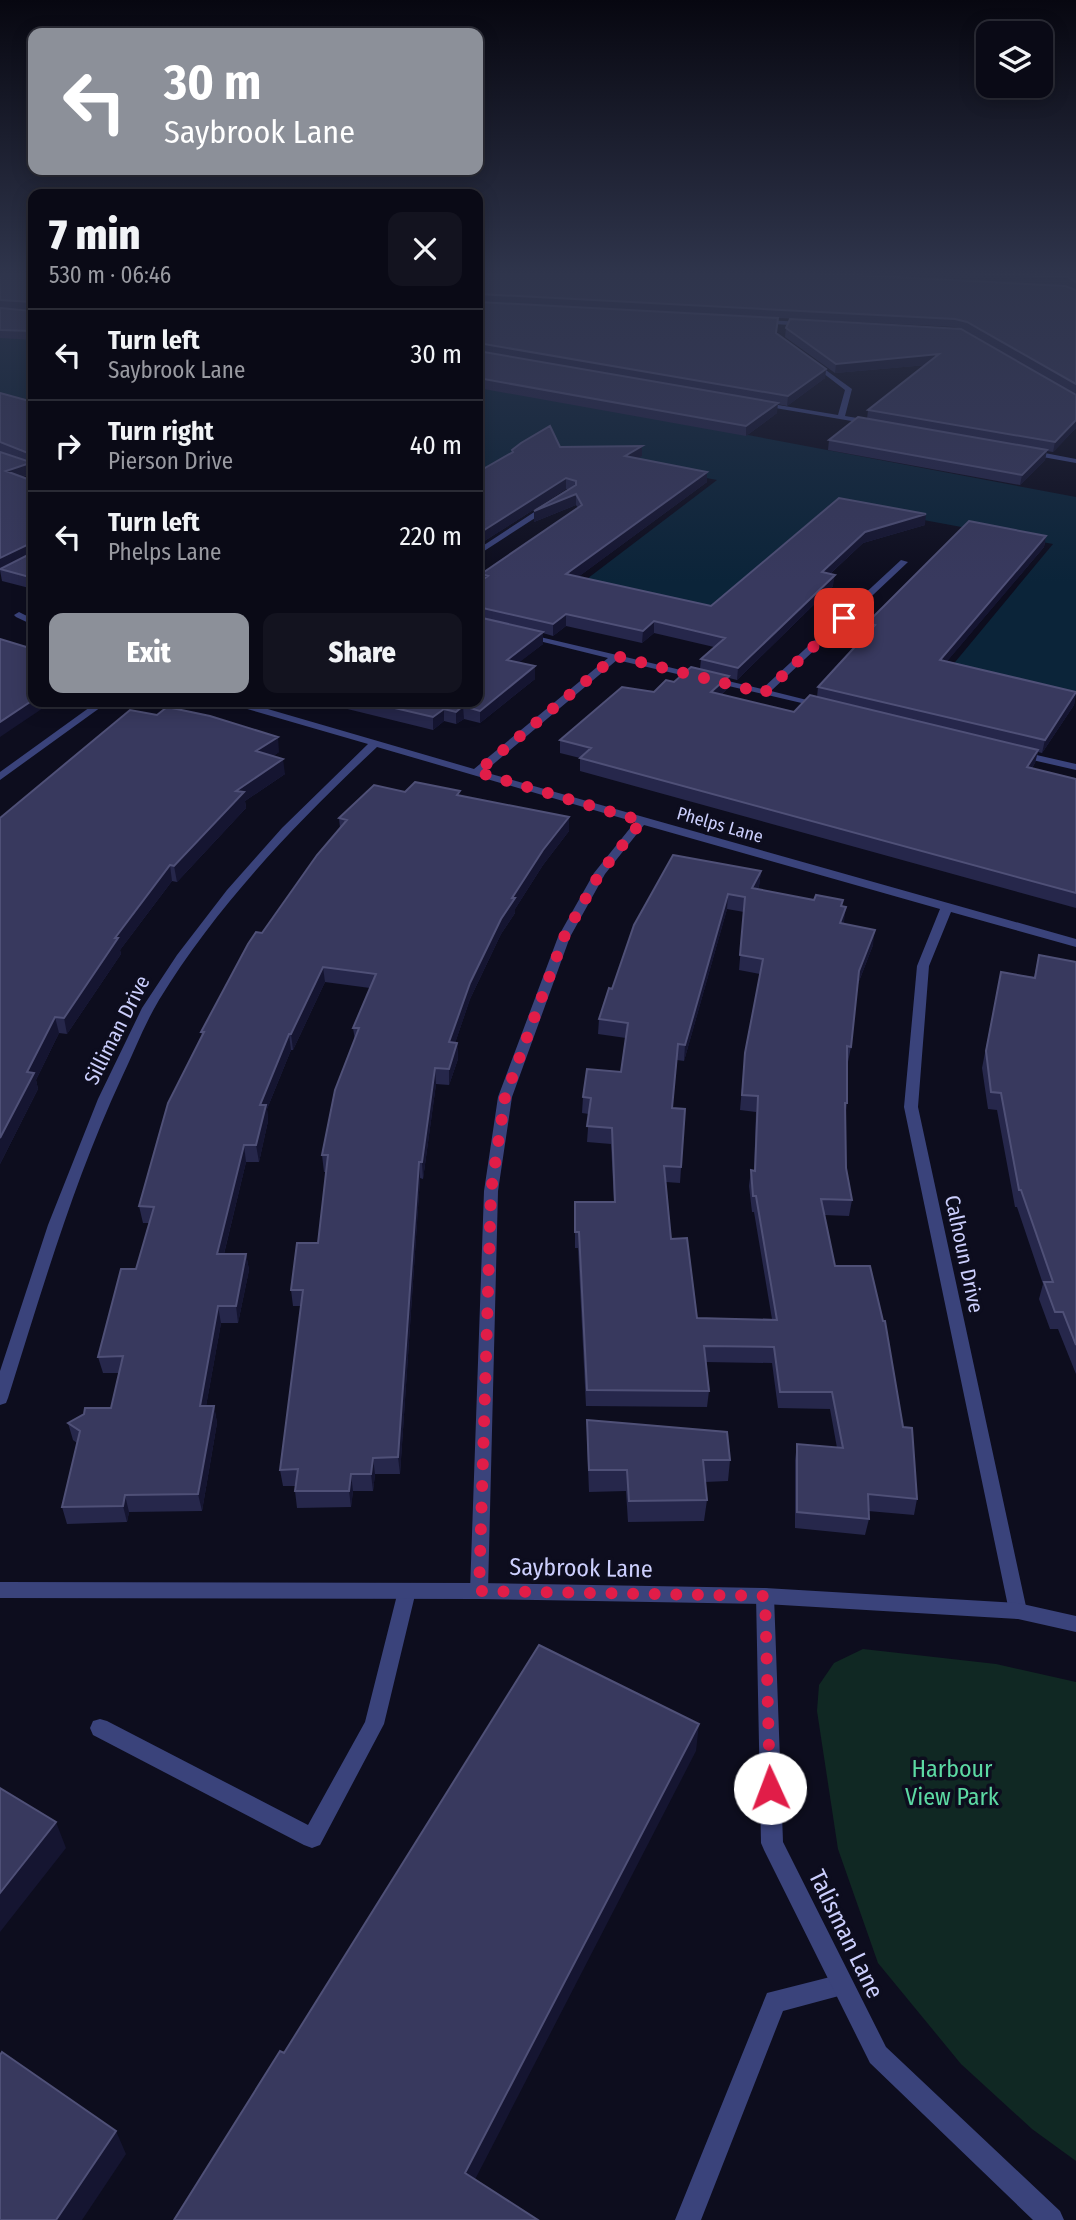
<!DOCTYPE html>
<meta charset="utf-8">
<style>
body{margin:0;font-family:"Fira Sans Condensed",sans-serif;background:#13131f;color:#f1f3f6;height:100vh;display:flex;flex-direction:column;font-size:26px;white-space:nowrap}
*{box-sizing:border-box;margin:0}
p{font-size:23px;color:#999aa1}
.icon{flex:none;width:38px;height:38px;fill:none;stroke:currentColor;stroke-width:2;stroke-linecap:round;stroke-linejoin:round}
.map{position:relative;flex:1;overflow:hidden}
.side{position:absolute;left:28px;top:189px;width:455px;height:518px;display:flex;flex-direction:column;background:#0a0a16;border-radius:14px;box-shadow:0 4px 18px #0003,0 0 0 2px #2a2b35}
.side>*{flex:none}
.banner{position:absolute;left:28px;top:28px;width:455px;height:147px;border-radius:14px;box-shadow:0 4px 18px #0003,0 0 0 2px #2a2b35;background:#8c9099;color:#fff;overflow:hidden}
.tools{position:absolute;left:976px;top:21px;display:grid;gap:14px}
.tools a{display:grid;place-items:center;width:77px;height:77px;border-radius:14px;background:#0a0a16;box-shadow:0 4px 18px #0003,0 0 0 2px #2a2b35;font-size:35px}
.pin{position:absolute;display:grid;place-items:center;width:60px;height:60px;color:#fff;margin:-30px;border-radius:14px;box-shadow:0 4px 10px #0006}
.me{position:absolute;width:77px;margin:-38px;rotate:358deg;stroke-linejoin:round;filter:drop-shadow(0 0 5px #0008)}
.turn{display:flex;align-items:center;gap:24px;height:147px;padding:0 21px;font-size:32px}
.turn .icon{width:91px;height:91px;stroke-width:2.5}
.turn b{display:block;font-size:49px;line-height:60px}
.round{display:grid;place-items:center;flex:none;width:74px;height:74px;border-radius:14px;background:#13131f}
.head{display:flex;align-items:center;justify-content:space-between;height:119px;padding:0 21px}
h1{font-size:42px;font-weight:800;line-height:52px}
.primary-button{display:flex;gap:14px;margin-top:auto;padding:14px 21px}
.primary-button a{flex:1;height:80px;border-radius:14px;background:#8c9099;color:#fff;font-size:28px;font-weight:800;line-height:80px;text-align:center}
.primary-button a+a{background:#13131f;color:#f1f3f6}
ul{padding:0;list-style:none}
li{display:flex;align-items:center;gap:21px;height:91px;padding:0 21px;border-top:2px solid #2a2b35}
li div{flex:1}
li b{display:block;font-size:26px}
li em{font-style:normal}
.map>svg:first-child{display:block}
.green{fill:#102823}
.water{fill:#0b2439}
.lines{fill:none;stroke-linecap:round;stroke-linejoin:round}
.service{fill:#3a437b;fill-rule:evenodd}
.minor{fill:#3a437b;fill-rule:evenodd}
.tertiary{fill:#3a437b;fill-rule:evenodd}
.wall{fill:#26274b;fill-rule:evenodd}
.shaded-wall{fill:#151531}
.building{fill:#38395e;stroke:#4f5077;stroke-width:2;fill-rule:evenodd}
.route{stroke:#e11d48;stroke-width:12;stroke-dasharray:0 21.6}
.labels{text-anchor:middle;stroke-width:7;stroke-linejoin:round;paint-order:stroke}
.far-street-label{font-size:18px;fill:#cccffd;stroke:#0d0d1e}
.street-label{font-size:21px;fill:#cccffd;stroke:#0d0d1e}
.near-street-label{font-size:24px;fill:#cccffd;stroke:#0d0d1e}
.near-park-label{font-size:24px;fill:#5cd9a3;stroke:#0d0d1e}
</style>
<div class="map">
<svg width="1076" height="2220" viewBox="0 0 1076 2220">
<rect width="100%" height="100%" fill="#0d0d1e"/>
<!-- green -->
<path class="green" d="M863,1649L996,1664L1076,1682V2161L1032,2129L961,2064L878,1963L838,1849L817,1711L819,1685L834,1663Z"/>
<!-- water -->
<path class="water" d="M0,335L33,337V410L0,399Z
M478,384L1076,497V696L951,667L1053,544L832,503L705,611L579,585L717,480L529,444L478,475Z"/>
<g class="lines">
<!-- service -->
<path class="service" d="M407,1583L414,1585L416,1591L384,1724L320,1845L312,1848L304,1845L93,1735L90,1728L93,1721L100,1719L107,1721L308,1825L365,1722L398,1591L400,1585Z
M842,1974L850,1977L853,1985L850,1993L783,2011L701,2220H675L767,1993Z"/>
<!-- minor -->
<path class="minor" d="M760,320L806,322L809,324L806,326L758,323Z
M812,360L852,389L845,416L875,421V425L758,405L760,402L838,415L845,390L810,363Z
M1029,450L1076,459V463L1026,454V450Z
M545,505L552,507L478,555V549Z
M901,560L908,562L771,691L823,704V708L617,660L484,772L1076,939V947L951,912L929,966L918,1107L1027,1611L1025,1617L1018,1619L1011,1617L1009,1611L904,1107L917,966L940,909L644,825L605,874L570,937L512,1097L498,1191L488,1591L486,1597L479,1599L472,1597L470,1591L484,1191L498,1097L558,937L594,873L635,822L377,747C296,823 217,905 159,1000C144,1025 134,1052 122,1077C74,1180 42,1290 8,1398L6,1403L0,1405V1371L48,1225L98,1099L142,1008L177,955L227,890L282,828L368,744L230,704L229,702H244L474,769L608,658L523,637V633L762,689Z
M19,612L33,619V625L16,617L14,615Z
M97,702H108L0,780V772Z
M1019,751L1076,764V770L1015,756V752Z
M765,1588L772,1590L774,1596L783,1842L886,2047L1060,2211L1064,2220H1033L870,2063L764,1850L761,1843L756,1596L758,1590Z"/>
<!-- tertiary -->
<path class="tertiary" d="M0,1582L479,1583L765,1588L1018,1603L1076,1616V1632L1018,1619L765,1604L479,1599L0,1598Z"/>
</g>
<!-- wall -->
<path class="wall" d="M0,271H33V340L0,338Z
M478,271H1076V395L963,330L1076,395V428L1053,452L1047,451L1045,460L1020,485L828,450L829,440L867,419L868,410L926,365L835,373L785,337L786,328H958L954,327L778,318L776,333L826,369L825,378L787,406L777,404V413L746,436L478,388ZM1009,283L1066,286L1071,288Z
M0,394L33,402V473L22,477L33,481V589L2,581L0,570V452L20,459L1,452H0Z
M560,447L642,456L638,458L707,482L578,577L711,606L839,498L925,525L863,543L830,574L833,586L737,680L729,678L728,688L721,695L794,712L817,697L818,687L865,635L867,623L1046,536L1044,547L947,661L1076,692L1074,705L1042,753L1038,752L1035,763L1032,768L1076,779V908L580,771V758L560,753V740L654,692L700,669L701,659L714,647L654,633L642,643L566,626L553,636L543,633V644L519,662L535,666V679L480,723L464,719L456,724L444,721L433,730L319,702H478V583L481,581V574L578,508L576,505L534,522V511L568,489H566L478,545V472L512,453V450Z
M279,752L273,756L285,774L245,801L246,808L177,882L172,881L120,950L121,954L67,1034L59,1033L36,1080L38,1089L0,1164V818Z
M405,792L460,795L569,831L543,865L515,909V913L501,934L470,999L455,1043H457L458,1059L449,1085L436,1084L423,1179L420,1178L400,1474H375L373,1491H353L351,1507L297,1508L295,1491V1486H283L280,1470L301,1306H293L291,1290L318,1243L326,1172H324L322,1155L355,1040L353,1028L370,988L325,982L293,1050H291L267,1109L268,1121L259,1162H246L224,1254H246L249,1270L238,1323H221L206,1406H214L217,1423L202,1511L129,1512L127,1522L67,1524L62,1507L77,1443L73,1440L68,1423L111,1408L119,1373H103L98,1357L136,1269L149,1223H143L139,1206L202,1036L201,1032L262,933L340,828L339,818Z
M761,871L759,886L758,889L843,907L844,923L873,945L858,984L851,1047L848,1062H847V1103L845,1118L846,1168L852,1200L849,1216L824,1215L835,1266L903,1427L917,1499L914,1515L868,1511L869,1519L865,1535L795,1528V1460L797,1444L837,1448L830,1409L778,1408L772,1363L705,1362L709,1391L707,1407L586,1406L578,1248H575V1202H614L611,1144L587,1142L589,1114L582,1113L583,1097L621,1072L626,1038L598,1034L599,1019L612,989L634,925ZM727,909L744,912L739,970L760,974L745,1053L740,1110L756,1112L754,1171L751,1170L749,1186L752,1212H754L772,1319L697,1318L671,1239L666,1182L680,1183L685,1109L672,1108L677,1060L684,1061Z
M1039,955L1076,962V1374L1058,1329H1050L1039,1299L1043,1284L1017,1207H1015L997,1110L988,1109L982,1068L1001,972L1034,977Z
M587,1420L730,1460L728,1481L705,1482L707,1500L704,1521L628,1522L626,1491L589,1492L587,1442Z"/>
<!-- shaded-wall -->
<path class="shaded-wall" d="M939,354L938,364L835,373L836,364Z
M826,369L825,378L787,406L788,396Z
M778,403L777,413L746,436V426Z
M1076,420V428L1053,452L1055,442Z
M642,446V456L625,466V456Z
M1047,450L1045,460L1020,485L1022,475Z
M33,462V473L8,481L6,471Z
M707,472V482L566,586V574Z
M566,478V489L478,545V534Z
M576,494V505L534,522V511Z
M926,514L925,525L863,543L820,583L822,572L865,532Z
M1046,536L1044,547L938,672L940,660Z
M31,543L33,555L0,570V558Z
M835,575L833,586L737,680L738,668Z
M566,614V626L553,636V624Z
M654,621V633L642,643L643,631Z
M543,632V644L507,672V660Z
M535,666V679L480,723V711Z
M729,676L728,688L710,704L711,692Z
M1076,693L1074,705L1042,753L1045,740Z
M33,700V702H52L0,737V722Z
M463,706L464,719L456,724V712Z
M444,709V721L433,730V717Z
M278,737L279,752L258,766L256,751Z
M1038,750L1035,763L1024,780L1027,767Z
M283,759L285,774L245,801L246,808L177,882L174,866L236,791Z
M569,817V831L543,865L515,909V913L501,934L470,999L450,1058L449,1042L470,983L501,919L512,898L543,850Z
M170,865L172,881L120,950L121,954L67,1034L64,1018L115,938Z
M761,871L759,886L751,903L752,888Z
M728,894L727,909L684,1061L685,1045Z
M846,907L844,922L838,938L840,923Z
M875,930L873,945L857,986L859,971Z
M323,967L325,982L293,1050L291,1034Z
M55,1017L59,1033L36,1080L38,1089L0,1164V1138L27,1072Z
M289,1034L291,1050L267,1109L268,1121L259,1162L256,1145L260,1105Z
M457,1043L458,1059L449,1085V1069Z
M435,1068L436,1084L423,1179L422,1162Z
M244,1145L246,1162L220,1270L217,1254Z
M419,1162L420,1178L400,1474L398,1457Z
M246,1254L249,1270L238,1323L236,1306Z
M218,1306L221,1323L203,1423L200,1406Z
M214,1406L217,1423L202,1511L198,1494Z
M373,1458L375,1474L373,1491L371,1474Z
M351,1474L353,1491L351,1507L349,1491Z
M125,1495L129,1512L127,1522L123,1506Z
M699,1724L696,1751L467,2195L465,2173Z
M56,1822L66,1848L0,1932V1893Z
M116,2131L126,2154L82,2220H56Z"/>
<!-- building -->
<path class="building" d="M0,271H33V303L32,302L0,300Z
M478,271H779L1065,286L1076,290V384L967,322L955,319L478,294Z
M920,271H1076V282L1068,277Z
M478,302L778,318L776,333L826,369L788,396L478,343Z
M33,306V331L0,330V308L31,311Z
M790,319L961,329L1076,395V420L1055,442L868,410L939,354L836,364L786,328Z
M478,351L778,403L746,426L478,378Z
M0,393L33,402V455L0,442Z
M858,417L1047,450L1022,475L829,440Z
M550,426L560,447L642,446L625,456L707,472L566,574L711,606L839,498L926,514L865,532L822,572L835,575L738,668L701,659L725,638L654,621L643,631L566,614L553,624L478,607V583L488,576L481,574L582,505L576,494L534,511L576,485V481L566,478L478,534V472L513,452L512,450L521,443Z
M0,452L30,462L33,460V462L6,471L33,481V578L0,569L32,553L31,543L0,558Z
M969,521L1046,536L940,660L1076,692L1045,740L818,687L875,625L867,623Z
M478,617L543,632L507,660L535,666L480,711L463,706L456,712L444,709L433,717L369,702H478Z
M0,639L33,649V700L0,722Z
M691,667L729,676L711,692L794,712L810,695L1038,750L1027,767L1076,779V893L580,758L591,748L560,740L622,687L654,692L666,680L674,682Z
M167,707L210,716L278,737L256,751L283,759L236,791L244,792L174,866L170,865L115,938H118L64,1018L55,1017L27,1072L34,1073L0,1138V818L130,710L157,715Z
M415,782L460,791L457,795L569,817L543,850L512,898H515L501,919L470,983L449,1042L457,1043L449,1069L435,1068L422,1162H419L398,1457L373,1458L371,1474H351L349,1491H295L298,1469L280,1470L303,1290H291L297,1243H318L328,1155H322L335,1090L359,1028H353L376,974L323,967L291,1034H289L260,1105H266L256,1145H244L217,1254H246L236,1306H218L200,1406H214L198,1494L125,1495L123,1506L62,1507L80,1431L68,1423L84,1414L85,1408H111L123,1356L98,1357L121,1269H136L154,1207L139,1206L168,1103L204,1032H201L248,944L256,932L262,933L317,855L347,820L339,818L374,785L405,792Z
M673,855L761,871L752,888L814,900L816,895L843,900L841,906L846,907L840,923L875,930L859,971L851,1047L847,1046V1103H845L846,1168L852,1200L821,1199L835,1266H870L883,1321H885L903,1427L912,1428L917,1499L868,1494L869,1519L797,1512V1444L843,1448L832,1392H780L774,1347L704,1346L709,1391L587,1390L579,1232H575V1202H615L612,1128L587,1126L591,1098L583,1097L587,1069L621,1072L628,1023L599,1019L609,988L612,989L634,925ZM728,894L745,897L740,955L763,959L745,1053L742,1095L758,1096L755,1171L751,1170L753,1196H756L777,1320L697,1318L687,1238L671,1239L664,1166L681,1167L685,1109L672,1108L678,1044L685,1045Z
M1039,955L1076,962V1345L1063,1312H1055L1044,1282H1053L1021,1190H1019L1001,1093L991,1092L986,1051L1001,972L1035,978Z
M587,1420L727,1432L730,1460H703L707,1500L629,1501L627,1470H589Z
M539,1645L699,1724L465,2173L538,2220H174L280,2051L284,2053Z
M0,1788L56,1822L0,1893Z
M2,2052L116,2131L56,2220H0V2055Z"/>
<!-- sky -->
<linearGradient id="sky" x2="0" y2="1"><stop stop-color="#070710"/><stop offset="0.47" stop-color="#2f354c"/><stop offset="1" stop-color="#2f354c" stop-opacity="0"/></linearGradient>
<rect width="1076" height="582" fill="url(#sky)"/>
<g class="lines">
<!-- route -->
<path class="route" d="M770,1788L765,1596L479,1591L491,1191L505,1097L564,937L600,873L642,821L477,772L616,656L764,693L844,618"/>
</g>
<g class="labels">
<!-- far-street labels -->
<g class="far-street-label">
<text transform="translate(720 825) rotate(16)" y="6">Phelps Lane</text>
</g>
<!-- street labels -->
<g class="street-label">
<text transform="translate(117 1030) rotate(-63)" y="7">Silliman Drive</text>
<text transform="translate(964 1254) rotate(78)" y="7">Calhoun Drive</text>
</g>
<!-- near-street labels -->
<g class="near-street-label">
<text transform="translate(581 1568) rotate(1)" y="8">Saybrook Lane</text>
<text transform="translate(846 1934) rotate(64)" y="8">Talisman Lane</text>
</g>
<!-- near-park labels -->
<g class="near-park-label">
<text x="952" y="1777">Harbour<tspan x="952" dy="28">View Park</tspan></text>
</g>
</g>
</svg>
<div class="tools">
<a><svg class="icon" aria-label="layers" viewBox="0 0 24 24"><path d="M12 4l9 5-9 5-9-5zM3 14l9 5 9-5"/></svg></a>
</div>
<div class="pin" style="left:844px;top:618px;background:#d93025"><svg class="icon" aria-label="arrive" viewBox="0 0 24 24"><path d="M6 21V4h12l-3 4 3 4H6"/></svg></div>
<svg class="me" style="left:770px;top:1788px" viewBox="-20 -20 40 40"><circle r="19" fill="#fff"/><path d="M0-13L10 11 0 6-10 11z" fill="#e11d48"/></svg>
<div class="banner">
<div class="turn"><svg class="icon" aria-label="left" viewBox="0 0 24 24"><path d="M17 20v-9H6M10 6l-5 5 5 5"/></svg><div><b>30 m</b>Saybrook Lane</div></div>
</div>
<section class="side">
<div class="head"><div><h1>7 min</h1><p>530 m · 06:46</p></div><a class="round"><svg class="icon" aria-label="close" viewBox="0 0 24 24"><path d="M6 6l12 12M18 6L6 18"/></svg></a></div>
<ul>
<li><svg class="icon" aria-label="left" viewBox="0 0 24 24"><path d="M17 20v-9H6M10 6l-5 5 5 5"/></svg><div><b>Turn left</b><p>Saybrook Lane</p></div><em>30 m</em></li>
<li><svg class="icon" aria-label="right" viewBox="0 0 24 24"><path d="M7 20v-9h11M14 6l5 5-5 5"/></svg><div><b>Turn right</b><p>Pierson Drive</p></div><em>40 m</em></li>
<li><svg class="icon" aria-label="left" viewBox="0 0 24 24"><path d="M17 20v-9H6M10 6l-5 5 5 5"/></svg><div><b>Turn left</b><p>Phelps Lane</p></div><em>220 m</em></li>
</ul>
<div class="primary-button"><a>Exit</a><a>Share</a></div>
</section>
</div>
